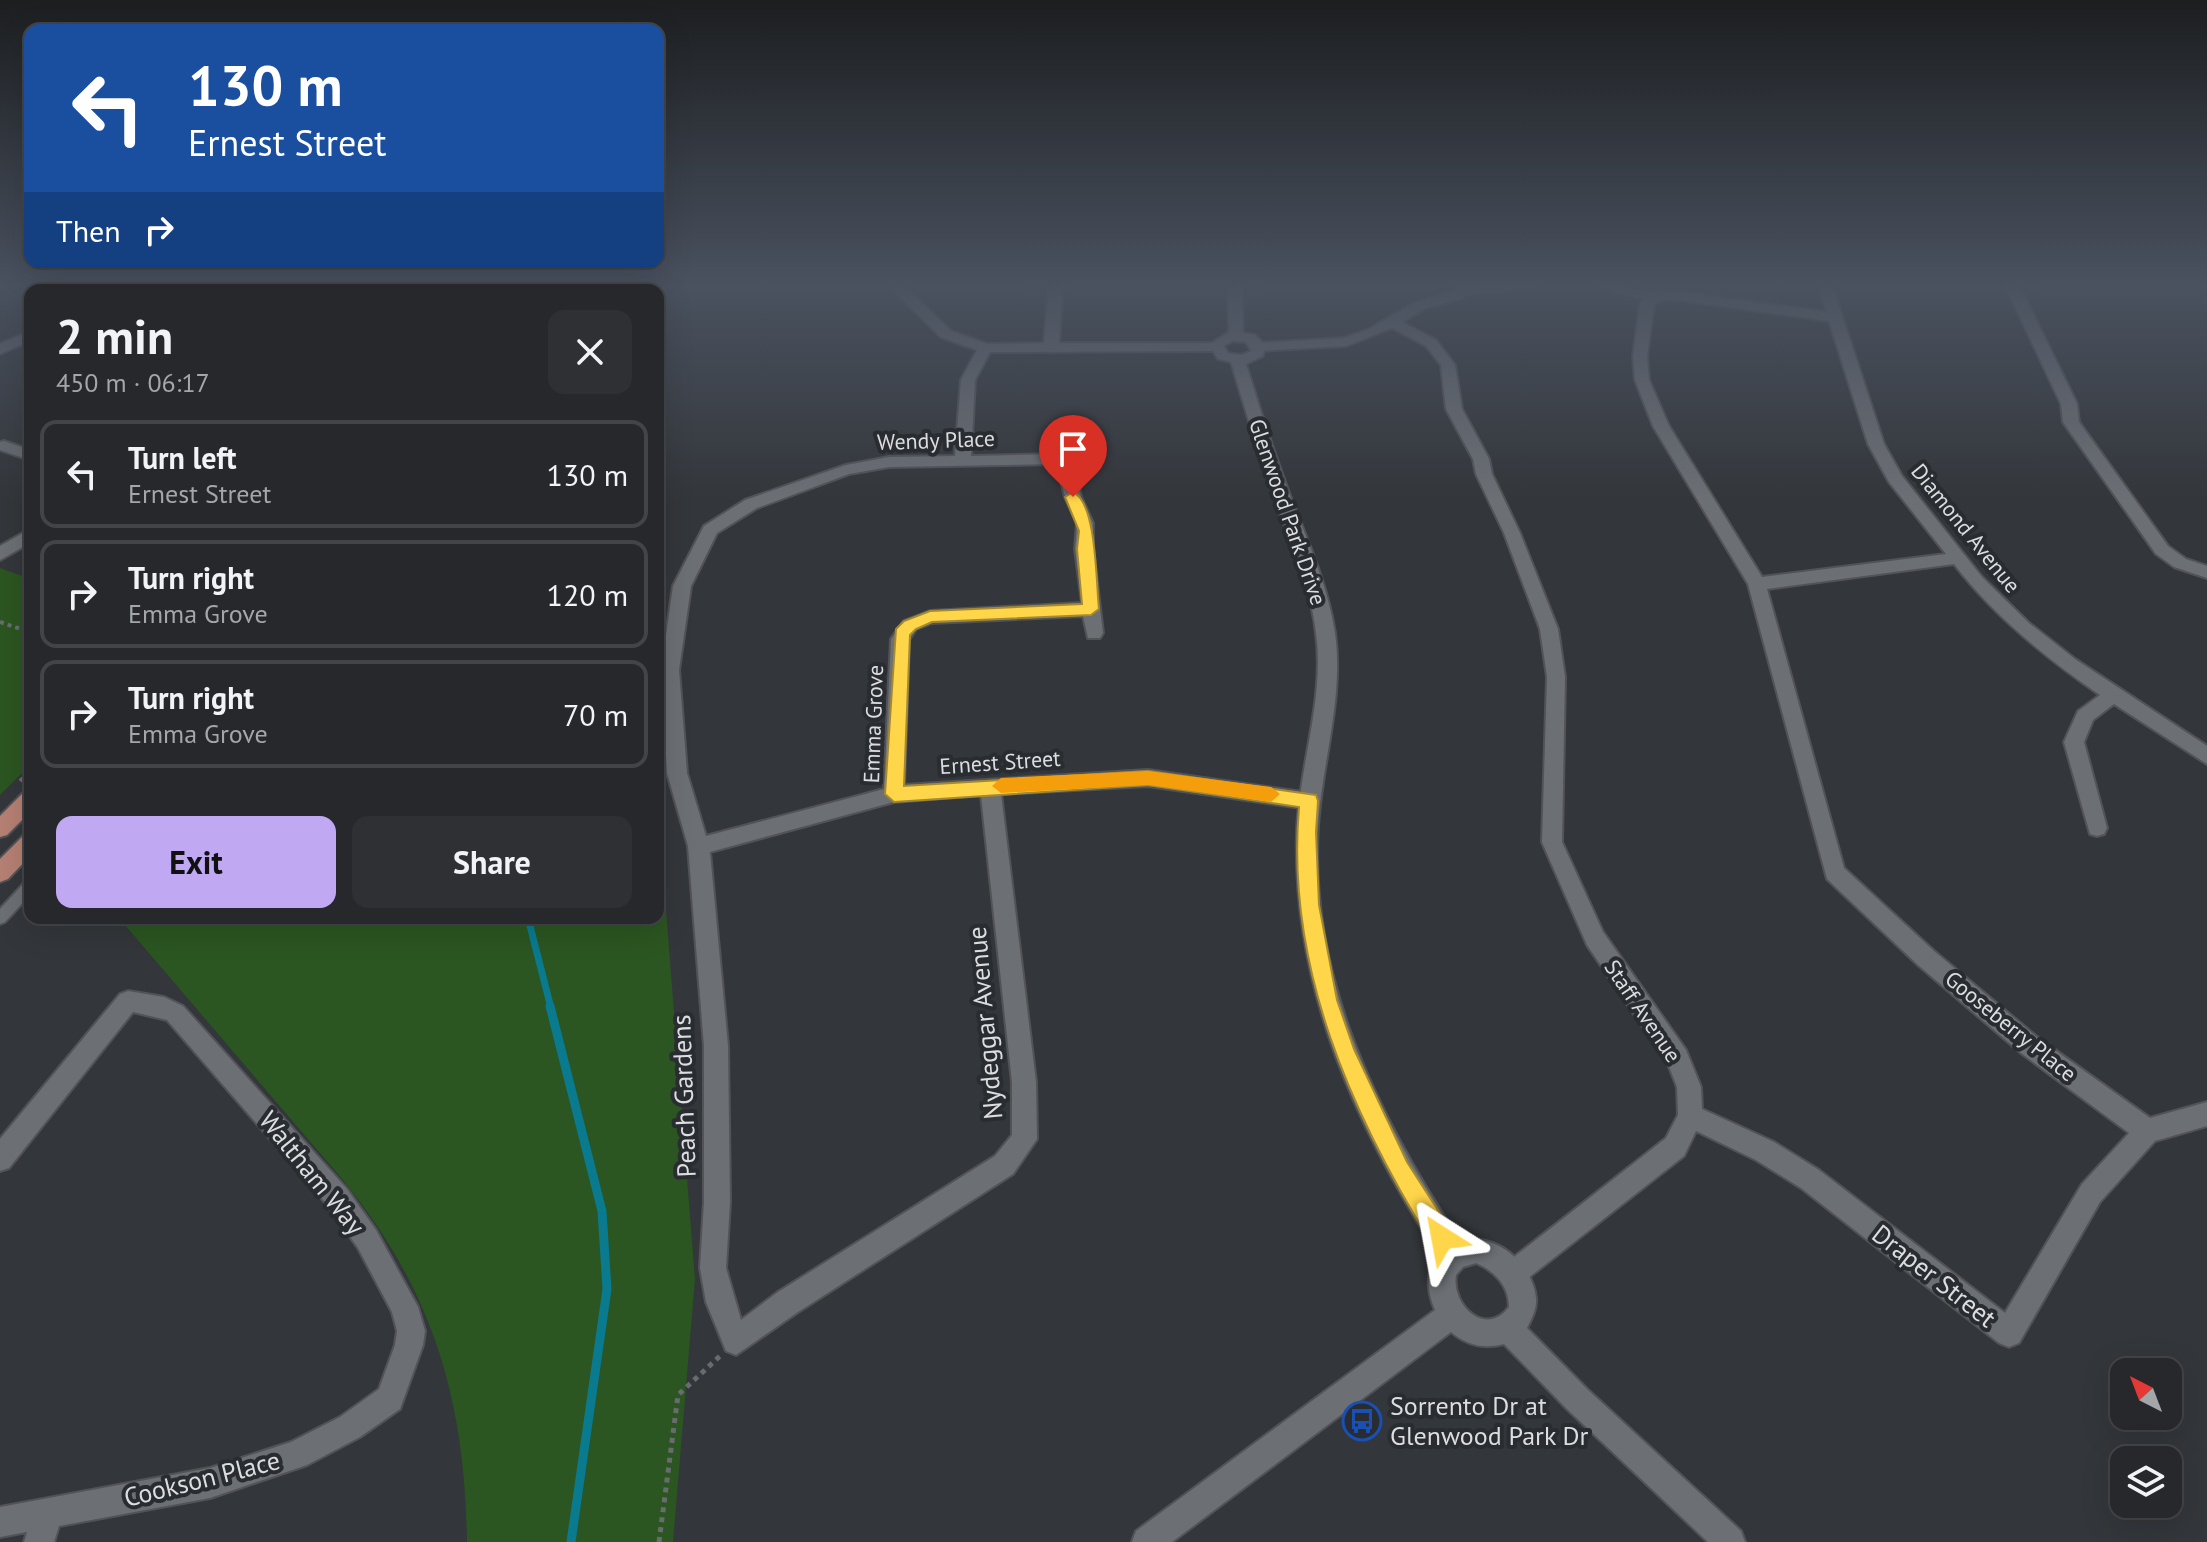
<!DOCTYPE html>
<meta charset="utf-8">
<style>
body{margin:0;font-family:"PT Sans",sans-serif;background:#2e3034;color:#f1f3f6;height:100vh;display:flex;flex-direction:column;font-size:30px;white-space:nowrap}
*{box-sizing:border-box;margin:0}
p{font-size:26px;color:#a4a6a9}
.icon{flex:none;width:44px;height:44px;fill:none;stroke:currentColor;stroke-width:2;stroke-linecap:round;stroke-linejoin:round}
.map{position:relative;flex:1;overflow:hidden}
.side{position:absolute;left:24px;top:284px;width:640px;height:640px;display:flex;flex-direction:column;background:#26282c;border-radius:16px;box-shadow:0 8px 32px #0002,0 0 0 2px #424448}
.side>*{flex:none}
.hud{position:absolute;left:24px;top:24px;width:640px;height:244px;border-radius:16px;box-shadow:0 8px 32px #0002,0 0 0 2px #424448;background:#1a4fa0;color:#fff;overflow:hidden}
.needle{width:52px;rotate:318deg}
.controls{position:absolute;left:2110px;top:1358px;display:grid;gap:16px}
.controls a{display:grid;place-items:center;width:72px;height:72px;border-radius:16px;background:#26282c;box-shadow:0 8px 32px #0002,0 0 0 2px #424448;font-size:40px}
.pin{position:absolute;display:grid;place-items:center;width:68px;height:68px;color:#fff;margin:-82px -34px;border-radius:50% 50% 50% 0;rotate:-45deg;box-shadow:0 0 8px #0007}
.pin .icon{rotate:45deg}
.me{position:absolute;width:88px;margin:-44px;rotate:326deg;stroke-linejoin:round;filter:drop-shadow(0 0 6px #0008)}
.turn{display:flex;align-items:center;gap:28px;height:168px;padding:0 32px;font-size:36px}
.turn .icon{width:104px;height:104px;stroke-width:2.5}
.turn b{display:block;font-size:56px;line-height:68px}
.then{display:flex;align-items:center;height:76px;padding:0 32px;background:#0003;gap:16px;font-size:30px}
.round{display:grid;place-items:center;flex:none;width:84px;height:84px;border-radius:16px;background:#2e3034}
.head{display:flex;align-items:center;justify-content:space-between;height:136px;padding:0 32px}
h1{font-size:48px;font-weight:700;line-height:60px}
.primary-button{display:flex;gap:16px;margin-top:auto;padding:16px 32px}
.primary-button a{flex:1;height:92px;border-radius:16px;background:#c1a8f3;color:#111;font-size:32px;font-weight:700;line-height:92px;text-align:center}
.primary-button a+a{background:#2e3034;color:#f1f3f6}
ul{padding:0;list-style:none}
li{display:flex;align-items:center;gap:24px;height:108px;margin:0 16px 12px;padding:0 16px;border:4px solid #424448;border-radius:16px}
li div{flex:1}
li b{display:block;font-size:30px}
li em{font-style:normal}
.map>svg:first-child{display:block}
.green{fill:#2b5521}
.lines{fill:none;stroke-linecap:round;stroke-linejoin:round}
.stream-far1{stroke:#0a7a8f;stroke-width:7}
.stream{stroke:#0a7a8f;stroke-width:9}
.service-casing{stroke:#515357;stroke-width:4}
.minor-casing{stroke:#515357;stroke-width:4}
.tertiary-casing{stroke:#515357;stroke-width:4}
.primary-casing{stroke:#515357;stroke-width:4}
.path-far1{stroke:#696c6f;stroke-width:4;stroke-dasharray:4 4;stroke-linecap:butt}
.path{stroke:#696c6f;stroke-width:5;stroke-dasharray:5 5;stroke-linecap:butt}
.service{fill:#6c6f74;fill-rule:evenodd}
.minor{fill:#6c6f74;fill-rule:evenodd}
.tertiary{fill:#6c6f74;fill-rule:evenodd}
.primary{fill:#b58073;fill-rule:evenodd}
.route{fill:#ffd54a;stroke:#a68a30;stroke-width:2}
.slow{fill:#f59e0b}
.labels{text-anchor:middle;stroke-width:8;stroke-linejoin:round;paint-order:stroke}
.street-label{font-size:22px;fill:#dbdde0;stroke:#292c30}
.near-street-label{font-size:26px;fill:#dbdde0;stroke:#292c30}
.near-poi-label{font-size:26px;fill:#dbdde0;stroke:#292c30;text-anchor:start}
</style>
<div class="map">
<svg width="2207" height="1542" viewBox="0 0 2207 1542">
<rect width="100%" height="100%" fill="#33363a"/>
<!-- green -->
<path class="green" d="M0,568L30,579V765L0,795Z
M658,808L695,1279L673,1542H467C465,1399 433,1290 342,1179L119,918H658Z"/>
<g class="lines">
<!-- stream-far1 -->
<path class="stream-far1" d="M528,918L551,1008"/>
<!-- stream -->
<path class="stream" d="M550,1006L602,1211L607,1289L571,1542"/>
<!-- service casing -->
<g class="service-casing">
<path id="service" d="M503,285H511L509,290H501Z
M30,881V895L5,922L0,924V909L25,882Z"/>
</g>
<!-- minor casing -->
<g class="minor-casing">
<path id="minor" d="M88,285H102L98,290H84Z
M262,285H276L273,290H259Z
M888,285H903L951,331L987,344L1044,343L1049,285H1063L1059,343H1216L1223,347L1216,351L990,352L975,380L971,456L1056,454L1057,438H1069L1081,497L1093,523V549L1103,633L1100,638H1088L1083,616L932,623L916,629L909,640L904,785L1148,770L1309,793L1316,795L1319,801L1316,807L1309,809L1148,786L1001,794L1036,1082L1037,1139L1013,1174L798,1312L736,1355L726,1351L706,1302L700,1268L704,1202V1046L688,846L667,773L661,670L673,586L704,526L745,500L846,465L889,457L955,456L961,380L977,350L941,337ZM1057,464L1065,497L1077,523L1075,549L1082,603L930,611L904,621L891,639L884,789L706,836L687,773L679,670L691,586L717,533L757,508L849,474L889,467ZM981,795L1012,1082V1135L995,1156L778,1292L741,1320L726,1268L730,1202L728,1046L710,852L894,802Z
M1453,285H1543L1536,289L1467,294L1463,298L1426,308L1402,322L1436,340L1455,365L1462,409L1489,459L1492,474L1520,533L1558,629L1565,677L1562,842L1603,932L1686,1050L1701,1087L1702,1109L1774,1142L1819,1170L2005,1313L2082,1184L2129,1133L2021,1053L1918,965L1827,879L1748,584L1653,426L1635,380L1633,356L1640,303L1644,299L1587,285H1624L1653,293L1672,291L1827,312L1818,285H1832L1884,444L1902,476L1982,577L2029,623L2075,659L2207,746V764L2114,704L2093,720L2084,742L2107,828L2104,834L2097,836L2090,834L2064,742L2078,711L2100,695C2046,658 1994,616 1954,564L1767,589L1844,868L1934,951L2037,1037L2150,1118L2207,1102V1126L2155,1141L2100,1202L2019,1343L2009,1347L1999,1343L1801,1188L1756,1160L1696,1131L1684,1156L1523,1282L1514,1286L1505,1282L1501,1273L1505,1264L1666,1138L1678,1115L1677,1087L1668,1064L1587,945L1542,842L1547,677L1540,629L1504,533L1476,474L1473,459L1446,409L1441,365L1426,346L1392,328L1346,346L1259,351L1252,347L1259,343L1344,338L1367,330L1416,302L1453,292L1456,289ZM1672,299L1829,321L1868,444L1889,482L1946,554L1762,577L1669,426L1649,380L1647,356L1654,305L1661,300Z
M2005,285H2019L2077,404L2079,422L2168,546L2186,559L2207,566V578L2174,567L2156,554L2063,422L2061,404Z
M30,331V341L0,354V344Z
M4,441L30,450V460L0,450V442Z
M30,529V543L0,560V546Z
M128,991L164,997L183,1006L347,1189L376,1230L418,1307L425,1331L423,1345L400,1409L360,1437L307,1465L210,1498L59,1526L54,1542H24L27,1532L0,1537V1507L210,1468L291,1442L340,1417L379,1389L395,1345L397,1331L392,1312L358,1248L329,1207L167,1020L133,1012L9,1168L0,1171V1139L120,994Z"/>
</g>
<!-- tertiary casing -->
<g class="tertiary-casing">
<path id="tertiary" d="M1228,285H1242L1243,333L1255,335L1265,345L1263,356L1246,364C1260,410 1275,456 1292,501C1309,544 1328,587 1335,633C1344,698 1322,762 1318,826C1308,978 1379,1118 1460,1241C1495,1232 1532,1262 1536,1298C1537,1309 1532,1318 1527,1328L1587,1389L1741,1531L1745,1542H1708L1567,1409L1504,1344C1484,1349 1468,1346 1451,1332L1172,1542H1132L1136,1531L1435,1310C1427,1291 1425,1272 1438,1255C1356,1127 1292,987 1297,831C1299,765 1325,700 1316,633C1311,587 1291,544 1275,500C1259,455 1245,409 1231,362L1218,359L1209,345L1229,332ZM1232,341L1246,342L1251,351L1241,355L1228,353L1224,346ZM1476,1263C1495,1271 1509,1286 1509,1307C1486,1338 1451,1305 1456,1275L1463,1267Z"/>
</g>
<!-- primary casing -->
<g class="primary-casing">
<path id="primary" d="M438,285H452L449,290H435Z
M468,285H482L479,290H465Z
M30,791V812L7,835L0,837V816L23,793Z
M30,833V856L8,879L0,882V859L23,836Z"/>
</g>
<!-- path-far1 -->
<path class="path-far1" d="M0,622L30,632
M20,781L30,772"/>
<!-- path -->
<path class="path" d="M659,1542L678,1395L720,1356"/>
<!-- service -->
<use href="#service" class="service"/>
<!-- minor -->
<use href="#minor" class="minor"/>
<!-- tertiary -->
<use href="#tertiary" class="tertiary"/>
<!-- primary -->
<use href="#primary" class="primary"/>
</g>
<!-- sky -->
<linearGradient id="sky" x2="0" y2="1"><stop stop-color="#1c1e20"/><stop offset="0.57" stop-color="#4a5260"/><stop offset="1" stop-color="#4a5260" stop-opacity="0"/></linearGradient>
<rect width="2207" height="501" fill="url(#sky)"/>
<!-- route -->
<path class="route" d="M1073,492C1097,502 1096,584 1099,609L1091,615L932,622L916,629L910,635L904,786L1148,771L1316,795L1318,801L1316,832L1319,905L1337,1000L1354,1049L1407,1162L1450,1229L1454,1238L1450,1246L1442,1250L1433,1246C1351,1114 1285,966 1299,807L1148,785L894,802L885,794L896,629L904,621L930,611L1082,604L1077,549L1079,531L1065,497Z"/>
<!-- slow -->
<path class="slow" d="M1148,771L1271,787L1280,794L1271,802L1148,785L1001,793L992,786L1001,778Z"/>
<!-- icons -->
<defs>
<g id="bus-ring" transform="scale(2)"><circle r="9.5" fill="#292c30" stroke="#1a4fb4" stroke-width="1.5"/><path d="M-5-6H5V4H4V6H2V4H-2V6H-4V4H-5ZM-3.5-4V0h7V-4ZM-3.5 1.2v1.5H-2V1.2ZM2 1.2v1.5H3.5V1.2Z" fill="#1a4fb4"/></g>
</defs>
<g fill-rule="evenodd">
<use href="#bus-ring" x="1362" y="1421"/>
</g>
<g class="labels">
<!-- street labels -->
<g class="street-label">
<text transform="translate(936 440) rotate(-2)" y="8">Wendy Place</text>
<text transform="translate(1288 512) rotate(71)" y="8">Glenwood Park Drive</text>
<text transform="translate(1966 528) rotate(51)" y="8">Diamond Avenue</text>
<text transform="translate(873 724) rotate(-88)" y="8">Emma Grove</text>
<text transform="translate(1000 762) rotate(-4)" y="8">Ernest Street</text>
<text transform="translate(1643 1011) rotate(56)" y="8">Staff Avenue</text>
<text transform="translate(2011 1026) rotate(39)" y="8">Gooseberry Place</text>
</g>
<!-- near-street labels -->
<g class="near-street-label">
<text transform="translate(985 1023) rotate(-95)" y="9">Nydeggar Avenue</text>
<text transform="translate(684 1096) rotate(-92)" y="9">Peach Gardens</text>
<text transform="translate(312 1173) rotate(51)" y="9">Waltham Way</text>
<text transform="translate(1934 1276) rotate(38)" y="9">Draper Street</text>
<text transform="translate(202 1479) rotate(-14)" y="9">Cookson Place</text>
</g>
<!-- near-poi labels -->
<g class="near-poi-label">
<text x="1390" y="1415">Sorrento Dr at<tspan x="1390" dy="30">Glenwood Park Dr</tspan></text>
</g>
</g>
</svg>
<div class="controls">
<a><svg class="needle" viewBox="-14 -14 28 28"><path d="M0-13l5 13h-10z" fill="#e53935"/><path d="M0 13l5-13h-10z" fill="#a4a6a9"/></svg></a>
<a><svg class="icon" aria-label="layers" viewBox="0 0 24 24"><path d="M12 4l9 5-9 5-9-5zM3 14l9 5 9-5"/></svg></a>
</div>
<div class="pin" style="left:1073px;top:497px;background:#d93025"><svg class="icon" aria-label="arrive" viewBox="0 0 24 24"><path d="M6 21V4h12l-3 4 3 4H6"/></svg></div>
<svg class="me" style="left:1442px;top:1238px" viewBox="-20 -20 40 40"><path d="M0-17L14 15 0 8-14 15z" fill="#ffd54a" stroke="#fff" stroke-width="4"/></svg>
<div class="hud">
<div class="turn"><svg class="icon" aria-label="left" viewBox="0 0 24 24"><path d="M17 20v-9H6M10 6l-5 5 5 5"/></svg><div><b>130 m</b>Ernest Street</div></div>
<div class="then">Then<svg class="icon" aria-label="right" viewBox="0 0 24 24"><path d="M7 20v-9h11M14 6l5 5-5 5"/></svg></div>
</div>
<section class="side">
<div class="head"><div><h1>2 min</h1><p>450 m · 06:17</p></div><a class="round"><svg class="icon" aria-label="close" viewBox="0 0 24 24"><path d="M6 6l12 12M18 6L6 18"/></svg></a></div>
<ul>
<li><svg class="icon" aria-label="left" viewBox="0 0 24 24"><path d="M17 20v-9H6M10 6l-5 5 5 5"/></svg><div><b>Turn left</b><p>Ernest Street</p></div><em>130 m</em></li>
<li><svg class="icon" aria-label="right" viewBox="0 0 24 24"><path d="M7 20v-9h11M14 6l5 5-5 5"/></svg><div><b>Turn right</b><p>Emma Grove</p></div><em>120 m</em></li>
<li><svg class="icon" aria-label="right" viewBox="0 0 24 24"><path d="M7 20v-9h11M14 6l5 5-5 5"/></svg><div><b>Turn right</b><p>Emma Grove</p></div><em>70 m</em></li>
</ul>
<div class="primary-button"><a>Exit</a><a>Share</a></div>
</section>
</div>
